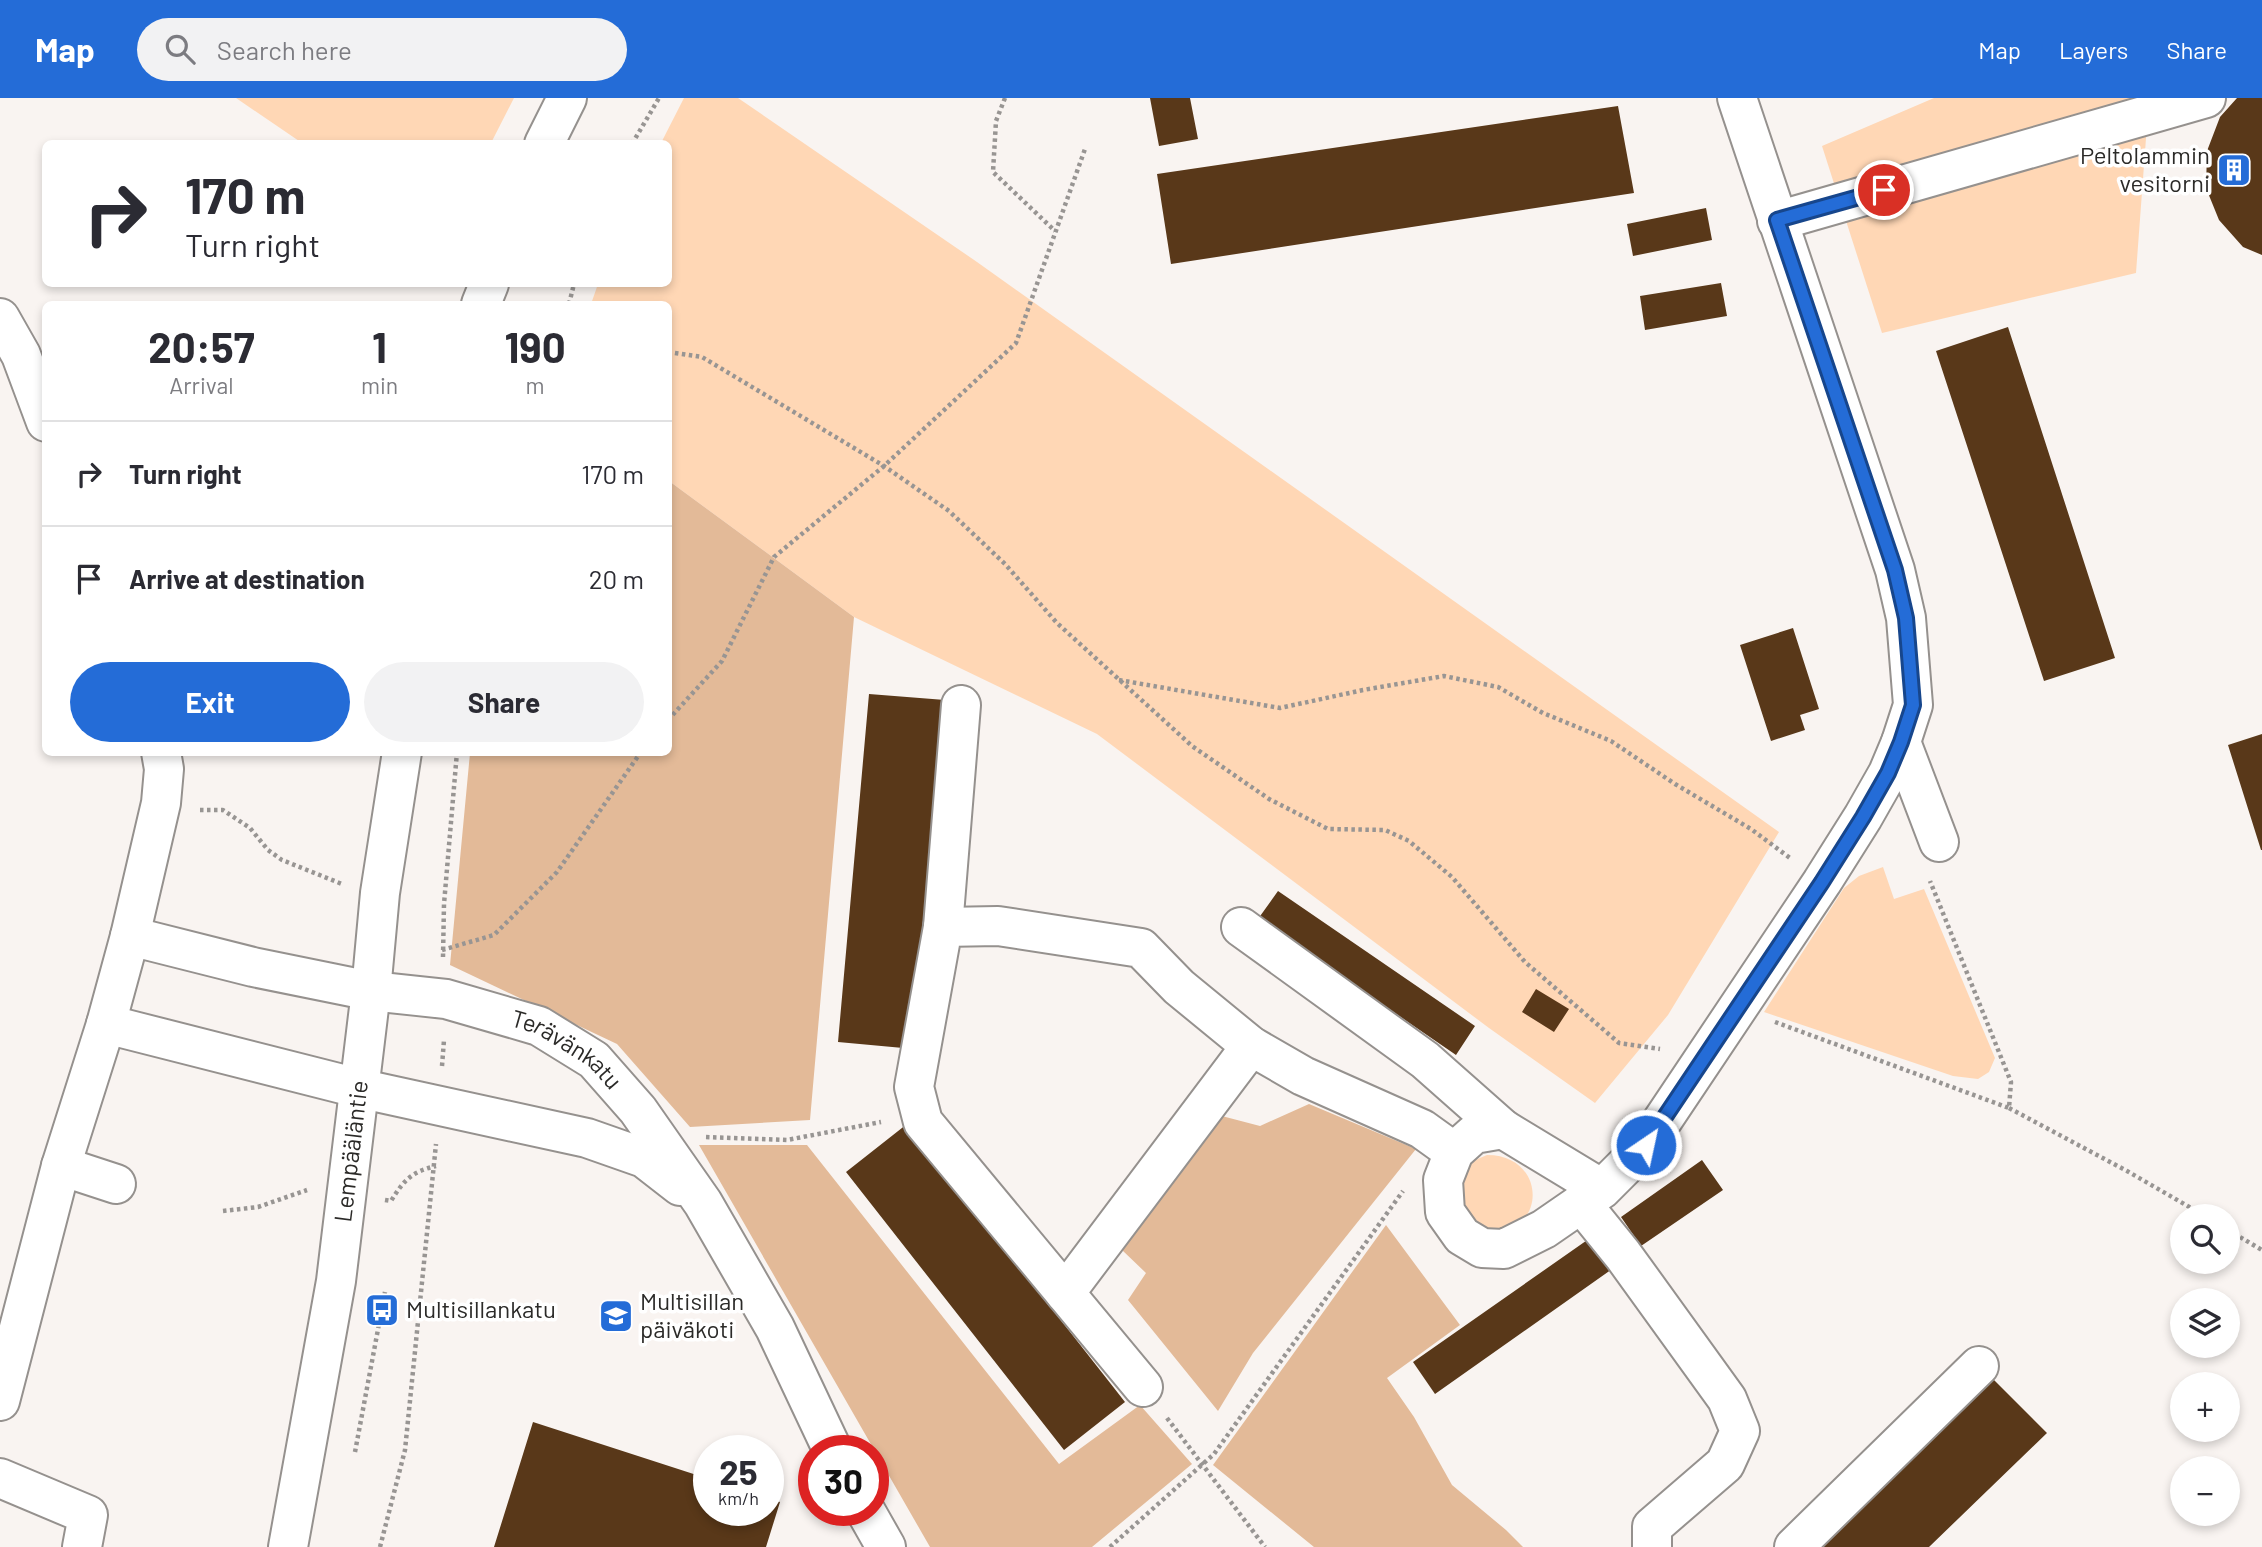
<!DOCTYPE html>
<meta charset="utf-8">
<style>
body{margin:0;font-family:Barlow,sans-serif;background:#f2f2f3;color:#2b2b33;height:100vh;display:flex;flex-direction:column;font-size:26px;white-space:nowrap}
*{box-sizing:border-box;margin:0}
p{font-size:23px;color:#7c7c81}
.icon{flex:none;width:38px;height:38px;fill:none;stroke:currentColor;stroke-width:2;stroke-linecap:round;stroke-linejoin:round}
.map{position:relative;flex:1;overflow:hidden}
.details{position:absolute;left:42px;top:203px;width:630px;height:455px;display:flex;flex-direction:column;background:#fff;border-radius:10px;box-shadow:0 4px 10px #0003}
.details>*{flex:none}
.guide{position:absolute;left:42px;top:42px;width:630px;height:147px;border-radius:10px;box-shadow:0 4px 10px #0003;background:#fff;color:#2b2b33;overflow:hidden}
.fabs{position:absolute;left:2170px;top:1106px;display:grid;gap:14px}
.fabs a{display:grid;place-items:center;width:70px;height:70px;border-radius:50%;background:#fff;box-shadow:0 4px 10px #0003;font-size:35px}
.speed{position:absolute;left:693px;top:1337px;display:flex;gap:14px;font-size:35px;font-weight:700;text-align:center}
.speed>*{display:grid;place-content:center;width:91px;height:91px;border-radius:50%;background:#fff;box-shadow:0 4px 10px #0003;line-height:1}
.speed small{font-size:18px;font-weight:400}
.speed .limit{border:10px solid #d22;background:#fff;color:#111}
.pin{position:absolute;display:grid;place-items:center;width:60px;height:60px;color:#fff;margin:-30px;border:4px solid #fff;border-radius:50%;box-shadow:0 2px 7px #0007}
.me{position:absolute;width:77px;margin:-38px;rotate:34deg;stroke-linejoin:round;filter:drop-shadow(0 0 5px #0008)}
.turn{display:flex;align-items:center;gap:24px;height:147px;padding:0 28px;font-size:32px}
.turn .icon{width:91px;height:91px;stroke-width:2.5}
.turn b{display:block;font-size:49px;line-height:60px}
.eta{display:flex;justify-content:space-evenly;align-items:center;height:119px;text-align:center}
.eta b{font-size:42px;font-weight:700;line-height:49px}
.action{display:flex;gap:14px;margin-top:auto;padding:14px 28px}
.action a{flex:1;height:80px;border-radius:42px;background:#246cd7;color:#fff;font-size:28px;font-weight:700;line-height:80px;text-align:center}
.action a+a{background:#f2f2f3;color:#2b2b33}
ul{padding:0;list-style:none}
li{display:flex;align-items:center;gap:21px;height:105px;padding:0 28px;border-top:2px solid #e1e1e2}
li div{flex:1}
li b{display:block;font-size:26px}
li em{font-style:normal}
header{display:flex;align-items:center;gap:42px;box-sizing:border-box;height:98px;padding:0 35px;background:#246cd7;color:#fff}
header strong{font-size:33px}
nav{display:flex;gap:38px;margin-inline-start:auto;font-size:24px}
.search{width:490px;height:63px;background:#f2f2f3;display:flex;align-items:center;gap:18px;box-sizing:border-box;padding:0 24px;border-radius:38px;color:#7c7c81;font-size:26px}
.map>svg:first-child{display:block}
.green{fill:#ffd7b5}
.forest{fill:#e3ba98}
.building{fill:#593819}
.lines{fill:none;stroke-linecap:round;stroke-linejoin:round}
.minor-casing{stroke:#95918e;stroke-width:42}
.major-casing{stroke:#95918e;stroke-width:42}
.path{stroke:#989593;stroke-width:4.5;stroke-dasharray:3.5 3.5;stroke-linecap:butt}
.minor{stroke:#fff;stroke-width:38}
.major{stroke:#fff;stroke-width:38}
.route-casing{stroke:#17468c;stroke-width:18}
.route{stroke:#246cd7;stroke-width:12}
.labels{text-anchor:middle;stroke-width:7;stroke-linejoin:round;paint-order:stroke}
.poi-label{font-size:24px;fill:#2b2a28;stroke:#fff;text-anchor:start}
.street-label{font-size:24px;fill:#2b2a28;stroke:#fff}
</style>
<header>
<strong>Map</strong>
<div class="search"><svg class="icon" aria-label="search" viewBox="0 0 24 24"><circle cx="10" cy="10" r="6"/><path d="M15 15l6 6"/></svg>Search here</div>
<nav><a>Map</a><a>Layers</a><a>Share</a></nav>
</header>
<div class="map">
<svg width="2262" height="1449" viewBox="0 0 2262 1449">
<rect width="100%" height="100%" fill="#f9f4f1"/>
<!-- green -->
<path class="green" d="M236,0H514L491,45H302Z
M684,0H738L977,164L1779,734L1668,917L1595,1005L1489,930L1097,636L854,519L669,383L668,206H591L598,186H668V46L661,45Z
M1934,0H2149L2136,175L1882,235L1822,48Z
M1883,769L1894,801L1924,791L1995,960L1989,974L1978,981L1953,978L1764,914L1844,790L1859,778Z
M1487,1057C1546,1057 1548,1133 1492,1135C1485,1135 1474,1128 1467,1125L1458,1079C1466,1067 1474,1062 1487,1057Z"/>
<!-- forest -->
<path class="forest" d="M669,383L854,519L810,1022L690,1029L617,946L450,867L470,655L668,654Z
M1309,1006L1416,1051L1253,1255L1218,1313L1128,1202L1146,1175L1122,1152L1218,1017L1260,1028Z
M699,1047H807L1059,1366L1140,1307L1192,1366L1092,1449H930Z
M1386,1127L1460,1227L1387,1280L1414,1319L1452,1387L1506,1432L1523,1449H1314L1213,1367Z"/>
<!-- building -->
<path class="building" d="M1150,0H1190L1198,41L1159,48Z
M2237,0H2262V157L2243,149L2219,122L2206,90L2207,53L2220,19Z
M1618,8L1634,95L1171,166L1157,76Z
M1706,110L1712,142L1633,158L1627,126Z
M1721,185L1727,218L1645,232L1640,198Z
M2008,229L2115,560L2044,583L1936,253Z
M1793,530L1819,611L1800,617L1805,632L1771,643L1740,547Z
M869,596L945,602L914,951L838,944Z
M2262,636V752H2261L2228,647Z
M1278,793L1475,928L1456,957L1258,821Z
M1536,891L1569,911L1554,934L1522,914Z
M907,1026L1125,1304L1064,1352L846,1074Z
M1702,1062L1723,1092L1641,1148L1621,1119Z
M1593,1138L1615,1169L1435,1296L1413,1264Z
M1987,1275L2047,1335L1929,1449H1808Z
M533,1324L709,1381V1412H768V1400L780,1404L766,1449H494Z"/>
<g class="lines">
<!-- minor casing -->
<g class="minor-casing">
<g id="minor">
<path d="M1777,123L2206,0"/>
<path d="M0,220L21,257L46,324"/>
<path d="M1901,644L1939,744"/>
<path d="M943,829L961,607"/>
<path d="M1241,829L1425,962L1503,1031"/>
<path id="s1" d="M130,838L253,869L371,893L446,901L539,928L594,962L638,1012L703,1105L775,1230L833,1353"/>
<path d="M106,926L358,990L587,1040L644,1060L680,1088"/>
<path d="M61,1068L116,1086"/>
<path d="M1602,1091L1503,1031L1474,1036L1454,1054L1443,1082L1445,1114L1462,1138L1482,1150L1504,1151L1544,1131L1602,1091L1646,1047L1822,784L1863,719L1888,675L1901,644L1913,607L1906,520L1895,472L1737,0"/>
<path d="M1581,1105L1623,1157L1727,1301L1740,1333L1725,1366L1652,1429V1449"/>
<path d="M1065,1195L1251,948"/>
<path d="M1143,1289L923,1024L914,989L943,829L998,828L1141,850L1179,889L1251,948L1303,978L1422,1031L1454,1054"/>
<path d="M0,1303L61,1068L106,926L130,838L161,705L164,671L161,654"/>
<path d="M0,1380L88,1417L82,1449"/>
<path d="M865,1412L886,1449"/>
<path d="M1794,1449L1979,1268"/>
</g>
</g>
<!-- major casing -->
<g class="major-casing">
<g id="major">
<path d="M544,46L567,0"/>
<path d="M481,206L489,186"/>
<path id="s2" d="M288,1449L336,1183L371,893L380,795L402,654"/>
</g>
</g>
<!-- path -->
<path class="path" d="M1005,0L996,23L993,74L1055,133
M632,46L659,0
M569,206L574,186
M668,254L702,259L884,368L949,413L1005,466L1057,525L1192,648L1269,701L1328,731L1385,732L1409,743L1452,779L1525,864L1619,945L1660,951
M1119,582L1280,610L1363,592L1444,578L1498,589L1543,615L1611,643L1675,686L1751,731L1790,760
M668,622L722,563L774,459L884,368L1016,245L1085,51
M200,712H223L250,730L268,752L282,762L342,786
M442,852L494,837L557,774L641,654
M443,859L444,806L457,654
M1775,924L2009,1010L2011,984L1930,783
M442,968L444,942
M2009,1010L2127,1073L2205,1118
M706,1039L787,1042L881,1024
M385,1102L391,1103C404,1082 411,1074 436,1068
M223,1113L258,1109L307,1092
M2228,1132L2262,1152
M1167,1320L1265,1449
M355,1354L385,1194
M380,1449L405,1352L436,1046
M1110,1449L1214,1356L1403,1093"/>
<!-- minor -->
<use href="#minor" class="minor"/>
<!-- major -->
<use href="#major" class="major"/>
</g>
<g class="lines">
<!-- route casing -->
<g class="route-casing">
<path id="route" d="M1646,1047L1822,784L1863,719L1888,675L1901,644L1913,607L1906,520L1895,472L1777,122L1884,92"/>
</g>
<!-- route -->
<use href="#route" class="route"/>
</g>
<!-- icons -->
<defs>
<g id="building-square" transform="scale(1.75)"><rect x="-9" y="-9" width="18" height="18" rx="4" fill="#246cd7" stroke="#fff"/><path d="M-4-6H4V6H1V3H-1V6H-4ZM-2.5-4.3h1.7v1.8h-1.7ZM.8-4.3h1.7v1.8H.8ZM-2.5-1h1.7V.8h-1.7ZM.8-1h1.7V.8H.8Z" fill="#fff"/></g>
<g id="bus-square" transform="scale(1.75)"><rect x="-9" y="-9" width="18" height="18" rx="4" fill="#246cd7" stroke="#fff"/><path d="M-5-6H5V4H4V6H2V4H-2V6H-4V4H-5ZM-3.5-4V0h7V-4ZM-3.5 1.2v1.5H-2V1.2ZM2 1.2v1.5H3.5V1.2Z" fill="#fff"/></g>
<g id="school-square" transform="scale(1.75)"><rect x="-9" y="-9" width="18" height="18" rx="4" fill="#246cd7" stroke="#fff"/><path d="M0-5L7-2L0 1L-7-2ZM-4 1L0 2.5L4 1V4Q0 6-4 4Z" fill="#fff"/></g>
</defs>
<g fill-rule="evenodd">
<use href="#building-square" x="2234" y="72"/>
<use href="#bus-square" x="382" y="1212"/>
<use href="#school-square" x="616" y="1218"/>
</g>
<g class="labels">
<!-- poi labels -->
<g class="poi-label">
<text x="2210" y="66" text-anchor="end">Peltolammin<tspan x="2210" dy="28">vesitorni</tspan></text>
<text x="640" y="1212">Multisillan<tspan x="640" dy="28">päiväkoti</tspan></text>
<text x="406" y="1220">Multisillankatu</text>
</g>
<!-- street labels -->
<g class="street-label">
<text dy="8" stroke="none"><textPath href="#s1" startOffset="455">Terävänkatu</textPath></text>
<text dy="8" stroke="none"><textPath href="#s2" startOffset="401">Lempääläntie</textPath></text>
</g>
</g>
</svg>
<div class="fabs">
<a><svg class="icon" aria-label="search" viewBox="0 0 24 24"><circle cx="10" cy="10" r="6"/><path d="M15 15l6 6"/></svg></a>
<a><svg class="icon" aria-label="layers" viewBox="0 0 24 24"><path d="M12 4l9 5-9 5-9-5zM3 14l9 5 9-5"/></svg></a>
<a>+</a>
<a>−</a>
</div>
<div class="speed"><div>25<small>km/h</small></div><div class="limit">30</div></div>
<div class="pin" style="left:1884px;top:92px;background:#d93025"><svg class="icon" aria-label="arrive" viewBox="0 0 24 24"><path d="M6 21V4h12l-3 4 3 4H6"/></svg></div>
<svg class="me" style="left:1646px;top:1047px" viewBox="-20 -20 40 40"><circle r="17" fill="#246cd7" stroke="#fff" stroke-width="3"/><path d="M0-11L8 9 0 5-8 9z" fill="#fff"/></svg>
<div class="guide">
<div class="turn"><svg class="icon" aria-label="right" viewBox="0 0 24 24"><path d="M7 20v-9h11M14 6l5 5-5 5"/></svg><div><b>170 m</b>Turn right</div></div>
</div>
<section class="details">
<div class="eta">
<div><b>20:57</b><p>Arrival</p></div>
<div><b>1</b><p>min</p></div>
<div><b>190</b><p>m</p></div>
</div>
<ul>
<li><svg class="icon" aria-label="right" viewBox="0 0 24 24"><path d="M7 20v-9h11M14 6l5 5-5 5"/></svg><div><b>Turn right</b></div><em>170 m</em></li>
<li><svg class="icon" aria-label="arrive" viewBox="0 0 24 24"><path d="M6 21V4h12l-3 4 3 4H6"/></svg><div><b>Arrive at destination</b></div><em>20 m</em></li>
</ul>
<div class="action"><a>Exit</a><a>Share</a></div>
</section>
</div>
